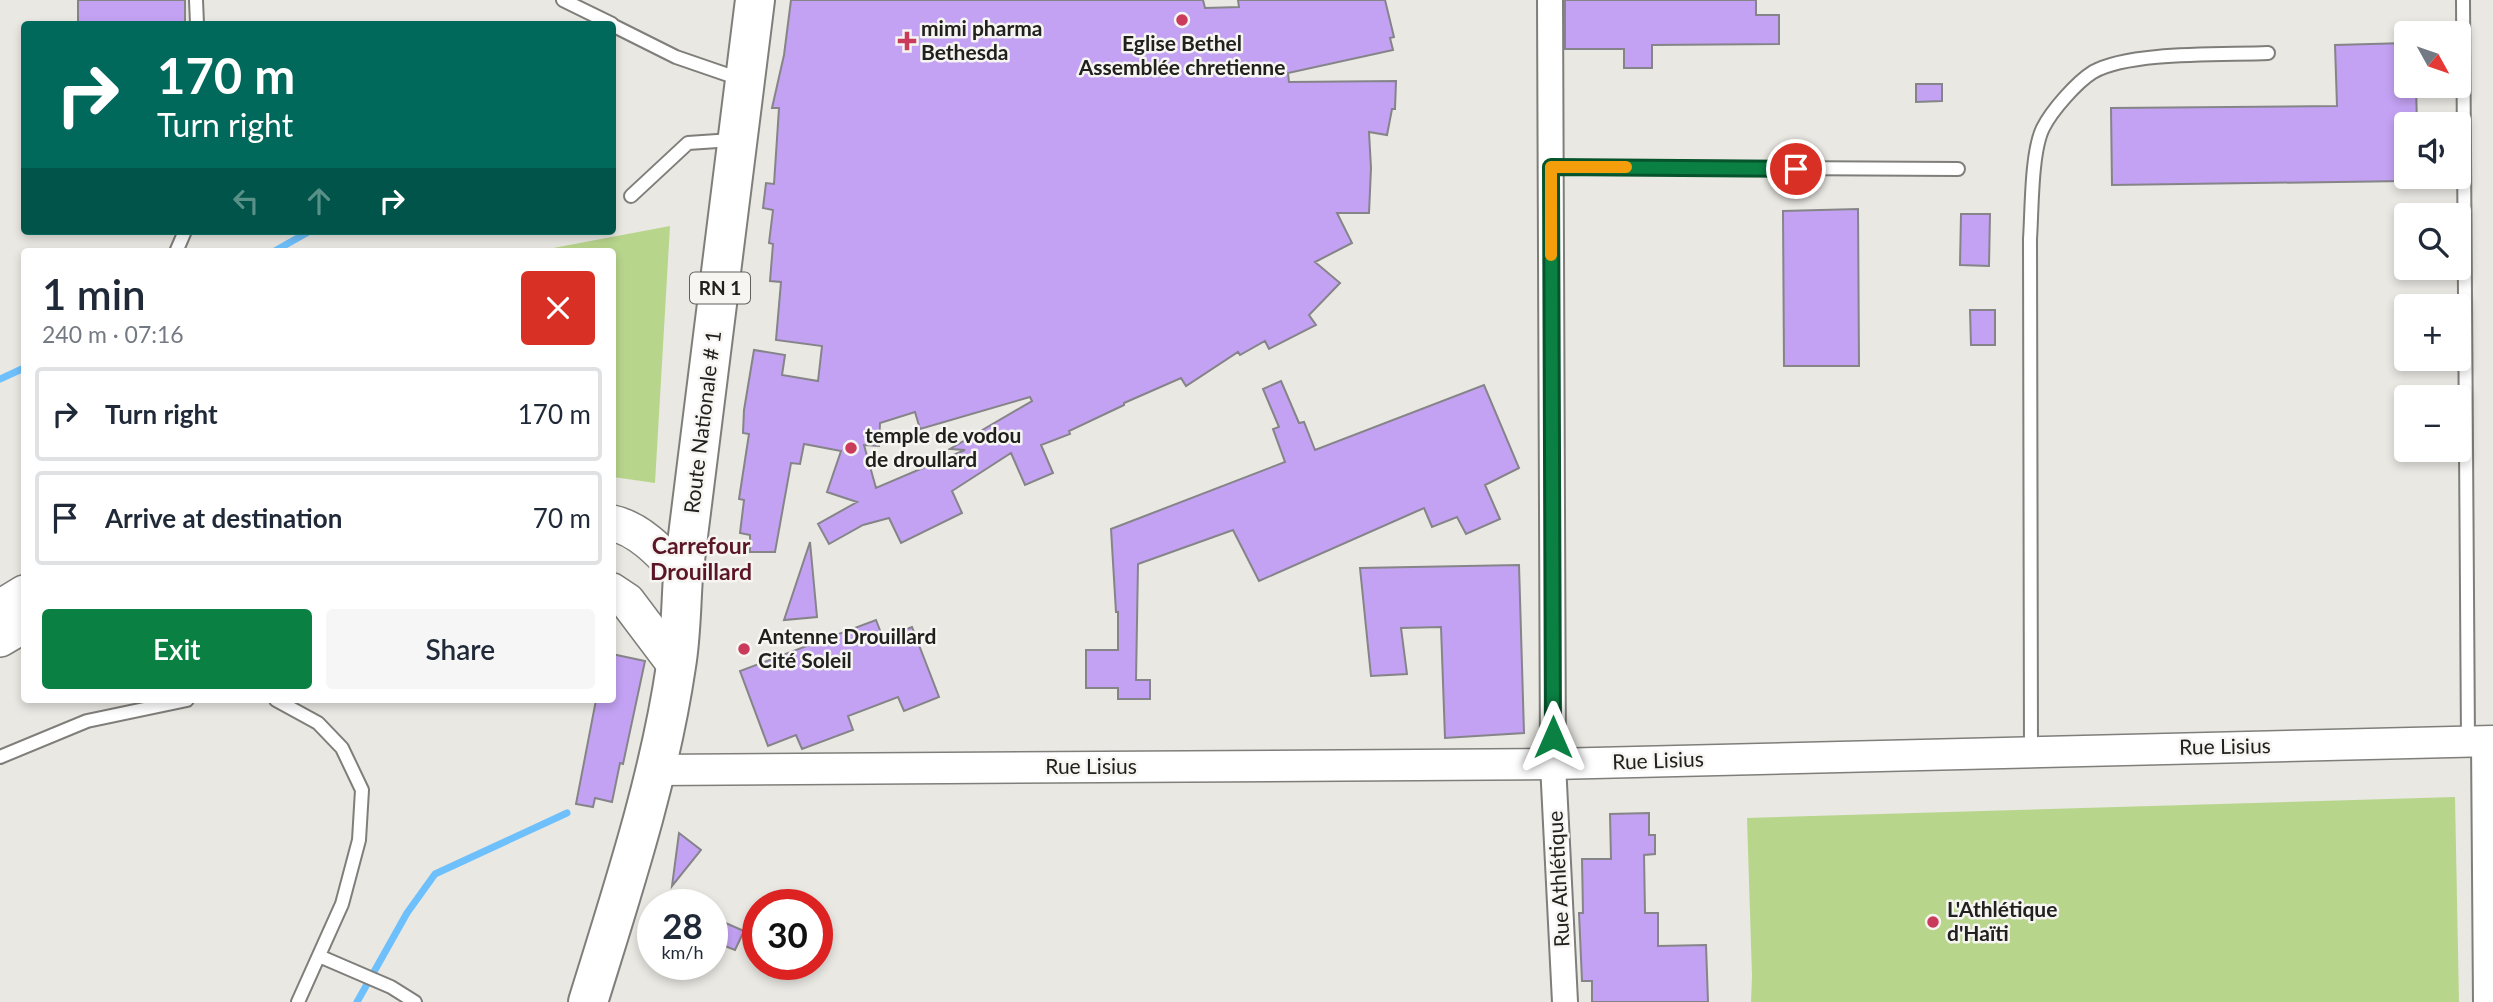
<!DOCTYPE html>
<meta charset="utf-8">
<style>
body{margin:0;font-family:Lato,sans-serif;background:#f6f6f7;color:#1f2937;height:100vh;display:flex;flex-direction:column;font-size:26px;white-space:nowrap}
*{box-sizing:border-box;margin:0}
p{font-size:23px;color:#747a83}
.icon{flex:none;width:38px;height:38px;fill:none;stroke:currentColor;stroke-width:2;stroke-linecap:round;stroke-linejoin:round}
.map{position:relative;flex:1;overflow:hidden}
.drawer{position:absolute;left:21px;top:248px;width:595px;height:455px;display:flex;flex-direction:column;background:#fff;border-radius:7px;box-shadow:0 4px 10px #0003}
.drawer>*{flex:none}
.guide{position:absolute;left:21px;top:21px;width:595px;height:214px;border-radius:7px;box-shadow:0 4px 10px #0003;background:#00695c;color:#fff;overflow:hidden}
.needle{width:46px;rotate:130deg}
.fabs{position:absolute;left:2394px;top:21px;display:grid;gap:14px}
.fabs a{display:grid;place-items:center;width:77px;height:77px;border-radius:7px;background:#fff;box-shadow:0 4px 10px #0003;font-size:35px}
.speed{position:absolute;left:637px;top:889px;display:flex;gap:14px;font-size:35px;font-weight:700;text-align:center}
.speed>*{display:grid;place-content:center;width:91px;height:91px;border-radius:50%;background:#fff;box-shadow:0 4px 10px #0003;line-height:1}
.speed small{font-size:18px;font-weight:400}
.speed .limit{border:10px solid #d22;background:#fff;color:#111}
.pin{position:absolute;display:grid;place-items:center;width:60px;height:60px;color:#fff;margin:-30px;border:4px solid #fff;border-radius:50%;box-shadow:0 2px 7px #0007}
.me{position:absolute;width:77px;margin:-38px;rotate:0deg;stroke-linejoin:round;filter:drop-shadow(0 0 5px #0008)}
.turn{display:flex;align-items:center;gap:24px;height:147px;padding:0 21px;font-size:32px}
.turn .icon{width:91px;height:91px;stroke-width:2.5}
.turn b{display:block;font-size:49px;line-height:60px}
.lanes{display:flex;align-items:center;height:66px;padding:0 21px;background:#0003;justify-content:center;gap:35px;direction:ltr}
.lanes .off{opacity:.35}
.round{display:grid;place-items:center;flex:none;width:74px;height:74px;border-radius:7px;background:#f6f6f7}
.head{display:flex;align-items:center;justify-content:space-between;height:119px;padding:0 21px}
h1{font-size:42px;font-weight:600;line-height:52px}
.cta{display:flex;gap:14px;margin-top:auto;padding:14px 21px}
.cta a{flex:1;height:80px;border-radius:7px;background:#0b8043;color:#fff;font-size:28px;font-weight:600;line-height:80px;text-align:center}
.cta a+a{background:#f6f6f7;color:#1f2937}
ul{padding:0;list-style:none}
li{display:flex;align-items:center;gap:21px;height:94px;margin:0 14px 10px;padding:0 7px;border:4px solid #e0e1e3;border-radius:7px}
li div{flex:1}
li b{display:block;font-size:26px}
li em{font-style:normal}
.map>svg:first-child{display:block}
.green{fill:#b8d58c}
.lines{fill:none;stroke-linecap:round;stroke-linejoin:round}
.stream{stroke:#6ec0fc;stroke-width:7}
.building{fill:#c3a2f3;stroke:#858488;stroke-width:2;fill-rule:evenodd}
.service-casing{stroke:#7f7e7a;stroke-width:16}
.minor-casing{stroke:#7f7e7a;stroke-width:28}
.tertiary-casing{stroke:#7f7e7a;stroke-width:33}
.secondary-casing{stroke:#7f7e7a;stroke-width:38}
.primary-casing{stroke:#7f7e7a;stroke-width:42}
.service{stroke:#fff;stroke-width:12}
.minor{stroke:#fff;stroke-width:24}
.tertiary{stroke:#fff;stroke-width:30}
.secondary{stroke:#fff;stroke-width:35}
.primary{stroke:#fff;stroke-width:38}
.route-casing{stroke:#07532c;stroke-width:18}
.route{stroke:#0b8043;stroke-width:12}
.slow{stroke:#f59e0b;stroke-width:12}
.poi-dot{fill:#ca3a5a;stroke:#f6f5f1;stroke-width:2.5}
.labels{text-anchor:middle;stroke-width:5;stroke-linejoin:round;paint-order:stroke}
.shield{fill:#f6f5f1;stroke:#60605d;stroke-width:2}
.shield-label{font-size:19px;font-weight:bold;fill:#20201e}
.poi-label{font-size:21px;font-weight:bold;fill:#20201e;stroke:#f6f5f1;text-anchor:start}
.street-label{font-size:21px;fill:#20201e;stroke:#f6f5f1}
.neighbourhood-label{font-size:23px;font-weight:bold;fill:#5b1625;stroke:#f6f5f1}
</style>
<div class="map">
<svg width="2493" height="1002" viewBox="0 0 2493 1002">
<rect width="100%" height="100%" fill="#e9e8e3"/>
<!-- green -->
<path class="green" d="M670,226L655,483L613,477L612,252H532Z
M2455,797L2459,1002H1751L1752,976L1747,818Z"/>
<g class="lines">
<!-- stream -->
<path class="stream" d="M273,252L310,231
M0,379L24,368
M357,1002L407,913L435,874L567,813"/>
</g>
<!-- building -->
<path class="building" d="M78,0H185V24H78Z
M791,0H1203L1205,8L1239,7L1238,0H1385L1394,37L1390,38L1393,50L1288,73L1289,82L1396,81L1395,109H1392L1387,135L1369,132L1371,168L1369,213H1337L1352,243L1315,262L1340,283L1309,315L1316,325L1269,349L1265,341L1240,355L1238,352L1186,386L1181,378L1124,403V405L1069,431L1070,434L1041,445L1053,473L1025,485L1011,453L952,491L962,513L901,543L889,518L863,525L829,544L818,524L857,502L827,492L841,451L804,444L800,464L791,463L775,552H750V535L740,533L744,500L739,499L749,434L743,433L744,410L754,350L785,355L782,375L818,381L822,346L776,340L781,282L770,281L773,244L769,243L773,210L763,208L766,183L774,184L779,108H772L784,55ZM1030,397L1032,401L950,449L965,450L876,488L864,445L879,446L880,423L915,412L920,429Z
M1565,0H1756V15H1779V44L1652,45V68H1624V49H1565Z
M2406,43V86H2416L2417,124H2406V181L2112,185L2111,108L2337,106L2335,45Z
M1916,84H1942V101L1916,102Z
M1858,209L1859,366H1784L1783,211Z
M1961,214H1990L1989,266L1960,265Z
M1970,310H1995V345H1971Z
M1281,381L1299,423L1304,422L1315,450L1484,385L1519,468L1485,485L1500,519L1466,534L1457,517L1432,527L1424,508L1259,581L1233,530L1138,564L1136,680H1150V699H1118V688H1086V650H1118V612H1116L1111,529L1285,462L1273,429L1279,427L1263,389Z
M810,542L817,617L784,620Z
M1519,565L1524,733L1445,738L1441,627L1401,628L1407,674L1371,676L1360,568Z
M876,620L883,638L912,627L939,697L904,711L898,697L848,716L853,730L802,749L796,735L768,746L740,671Z
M612,654L645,661L623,764L620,763L612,802L595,798L593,807L576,804L596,700H612Z
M1649,813V835H1655V854L1644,855L1645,913H1658V946L1706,945L1708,1002H1592V981H1582L1579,913H1583L1582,859H1611L1610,814Z
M679,833L701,850L672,886Z
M712,917L744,931L735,950L712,941Z"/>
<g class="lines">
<!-- service casing -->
<g class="service-casing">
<path id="service" d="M196,0L197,24
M563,0L612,24
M2463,0L2468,741
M612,25L676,57L740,79
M1551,167L1958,169
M631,196L688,143L732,140
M176,252L185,231
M276,700L318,723L342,748L362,790L359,840L342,904L298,1002
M2031,752L2030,239C2032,211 2031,152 2043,128C2052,110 2077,82 2093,72C2130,51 2223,55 2268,53
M0,757L87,721L187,700
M319,956L391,987L415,1002"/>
</g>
<!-- minor casing -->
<g class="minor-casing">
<path id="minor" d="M1550,0L1553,764L1565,1002
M2484,741L2486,1002"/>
</g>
<!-- tertiary casing -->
<g class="tertiary-casing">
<path id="tertiary" d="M655,770L1553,764L2493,741"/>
</g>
<!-- secondary casing -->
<g class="secondary-casing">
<path id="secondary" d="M612,523C641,529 664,556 683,576
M612,591L627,601L676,666
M0,608L24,593
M0,639L24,625"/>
</g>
<!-- primary casing -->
<g class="primary-casing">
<path id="primary" d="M588,1002C622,892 659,781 676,666C681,637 681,606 683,576L755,0"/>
</g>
<!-- service -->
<use href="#service" class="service"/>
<!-- minor -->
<use href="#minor" class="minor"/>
<!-- tertiary -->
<use href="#tertiary" class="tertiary"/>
<!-- secondary -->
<use href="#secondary" class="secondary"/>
<!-- primary -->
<use href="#primary" class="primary"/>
</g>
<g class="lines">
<!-- route casing -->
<g class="route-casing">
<path id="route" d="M1553,737L1551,167L1796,169"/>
</g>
<!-- route -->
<use href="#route" class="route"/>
<!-- slow -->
<path class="slow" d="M1551,255V167H1626"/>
</g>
<!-- markers -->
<g class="poi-dot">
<circle cx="1182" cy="20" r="7"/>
<path d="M903.5 30.5h7v7h7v7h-7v7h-7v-7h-7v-7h7z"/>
<circle cx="851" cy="448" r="7"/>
<circle cx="744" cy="649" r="7"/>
<circle cx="1933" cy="922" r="7"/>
</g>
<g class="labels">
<!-- shield labels -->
<rect class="shield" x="690" y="272.5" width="60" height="31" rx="5"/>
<g class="shield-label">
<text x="720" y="295">RN 1</text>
</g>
<!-- poi labels -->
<g class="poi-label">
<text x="921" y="36">mimi pharma<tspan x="921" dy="24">Bethesda</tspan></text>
<text x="1182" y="51" text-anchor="middle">Eglise Bethel<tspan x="1182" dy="24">Assemblée chretienne</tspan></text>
<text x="865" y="443">temple de vodou<tspan x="865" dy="24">de droullard</tspan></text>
<text x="758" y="644">Antenne Drouillard<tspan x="758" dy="24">Cité Soleil</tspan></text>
<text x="1947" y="917">L'Athlétique<tspan x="1947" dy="24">d'Haïti</tspan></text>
</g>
<!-- street labels -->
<g class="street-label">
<text transform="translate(703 422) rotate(-83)" y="7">Route Nationale # 1</text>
<text transform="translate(2225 747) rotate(-1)" y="7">Rue Lisius</text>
<text transform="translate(1658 761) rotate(-2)" y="7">Rue Lisius</text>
<text x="1091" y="774">Rue Lisius</text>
<text transform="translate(1559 879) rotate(-93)" y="7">Rue Athlétique</text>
</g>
<!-- neighbourhood labels -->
<g class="neighbourhood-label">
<text x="701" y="554">Carrefour<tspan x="701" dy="26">Drouillard</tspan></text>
</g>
</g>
</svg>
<div class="fabs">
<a><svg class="needle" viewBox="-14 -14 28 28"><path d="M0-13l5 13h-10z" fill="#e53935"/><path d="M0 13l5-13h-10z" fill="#747a83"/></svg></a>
<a><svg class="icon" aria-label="sound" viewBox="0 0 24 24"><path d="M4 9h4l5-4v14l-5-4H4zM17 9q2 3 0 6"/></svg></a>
<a><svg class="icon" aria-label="search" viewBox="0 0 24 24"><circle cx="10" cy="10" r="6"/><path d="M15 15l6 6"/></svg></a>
<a>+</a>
<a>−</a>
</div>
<div class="speed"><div>28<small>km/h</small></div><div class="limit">30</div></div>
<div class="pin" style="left:1796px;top:169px;background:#d93025"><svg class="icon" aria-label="arrive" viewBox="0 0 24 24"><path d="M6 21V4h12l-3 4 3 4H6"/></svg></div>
<svg class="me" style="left:1553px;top:737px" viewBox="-20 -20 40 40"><path d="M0-17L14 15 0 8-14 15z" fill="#0b8043" stroke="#fff" stroke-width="4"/></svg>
<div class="guide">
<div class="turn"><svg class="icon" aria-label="right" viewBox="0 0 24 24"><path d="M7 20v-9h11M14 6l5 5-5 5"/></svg><div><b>170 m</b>Turn right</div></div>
<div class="lanes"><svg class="icon off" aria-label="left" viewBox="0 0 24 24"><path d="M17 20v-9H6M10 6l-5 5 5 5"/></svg><svg class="icon off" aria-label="ahead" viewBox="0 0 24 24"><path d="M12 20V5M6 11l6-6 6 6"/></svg><svg class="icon" aria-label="right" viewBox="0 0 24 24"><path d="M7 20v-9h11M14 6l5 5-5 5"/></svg></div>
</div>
<section class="drawer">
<div class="head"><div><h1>1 min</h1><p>240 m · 07:16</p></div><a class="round" style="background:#d93025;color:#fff"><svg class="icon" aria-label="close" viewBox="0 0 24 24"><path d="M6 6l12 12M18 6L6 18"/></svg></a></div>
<ul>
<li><svg class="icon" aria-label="right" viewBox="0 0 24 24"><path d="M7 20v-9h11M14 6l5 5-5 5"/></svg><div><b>Turn right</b></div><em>170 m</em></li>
<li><svg class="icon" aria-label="arrive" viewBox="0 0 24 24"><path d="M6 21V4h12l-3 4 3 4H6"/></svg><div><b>Arrive at destination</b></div><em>70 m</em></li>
</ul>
<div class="cta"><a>Exit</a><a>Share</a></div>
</section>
</div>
